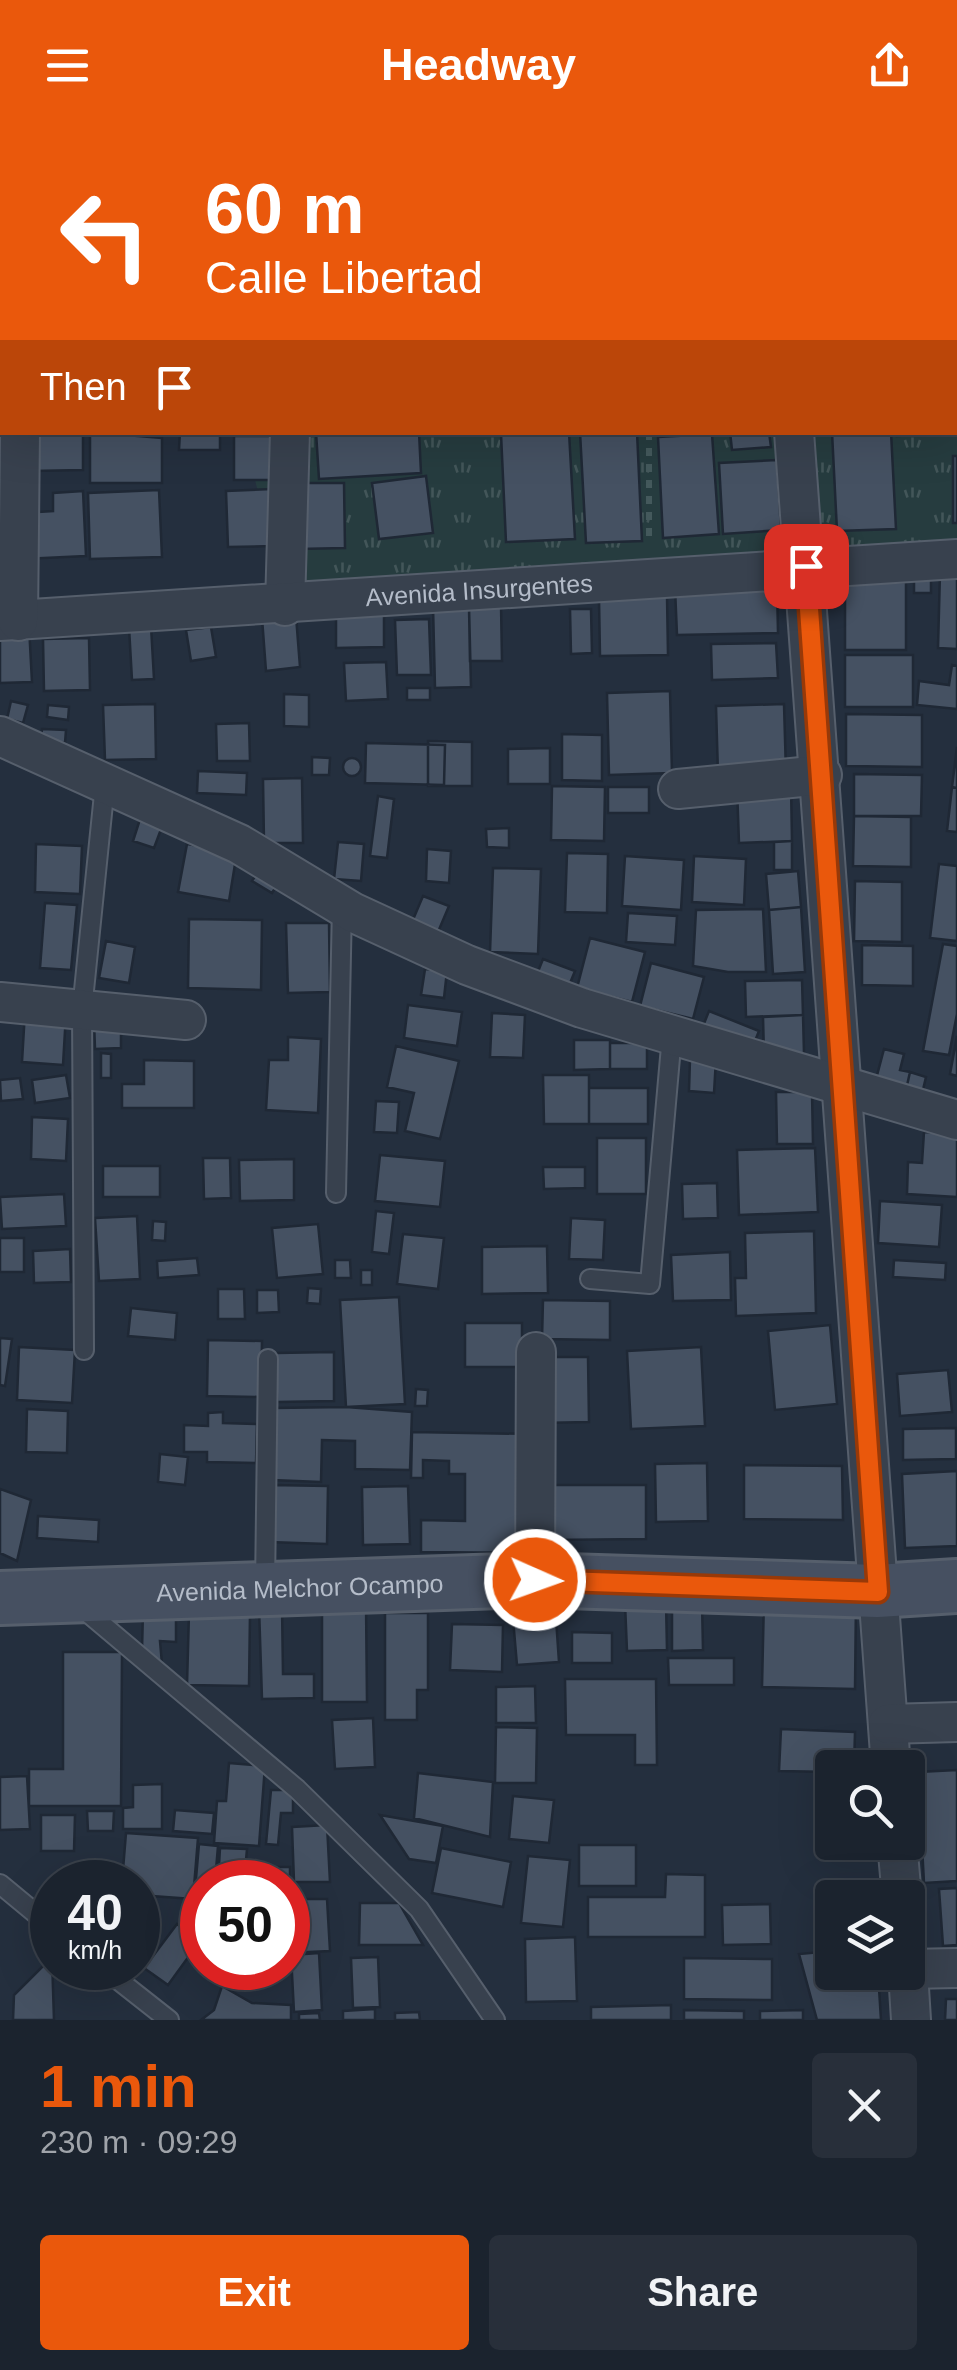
<!DOCTYPE html>
<meta charset="utf-8">
<style>
body{margin:0;font-family:Arial,sans-serif;background:#282f3a;color:#f1f3f6;height:100vh;display:flex;flex-direction:column;font-size:38px;white-space:nowrap}
*{box-sizing:border-box;margin:0}
p{font-size:32px;color:#a0a4aa}
.icon{flex:none;width:55px;height:55px;fill:none;stroke:currentColor;stroke-width:2;stroke-linecap:round;stroke-linejoin:round}
.map{position:relative;height:1890px;overflow:hidden}
.details{display:flex;flex-direction:column;background:#1b232e;flex:1}
.details>*{flex:none}
.banner{position:absolute;left:0px;top:0px;width:958px;height:305px;box-shadow:0 10px 40px #0002,0 0 0 2px #39404a;background:#ea580c;color:#fff;overflow:hidden}
.fabs{position:absolute;left:815px;top:1620px;display:grid;gap:20px}
.fabs a{display:grid;place-items:center;width:110px;height:110px;border-radius:10px;background:#1b232e;box-shadow:0 10px 40px #0002,0 0 0 2px #39404a;font-size:50px}
.speed{position:absolute;left:30px;top:1730px;display:flex;gap:20px;font-size:50px;font-weight:700;text-align:center}
.speed>*{display:grid;place-content:center;width:130px;height:130px;border-radius:50%;background:#1b232e;box-shadow:0 10px 40px #0002,0 0 0 2px #39404a;line-height:1}
.speed small{font-size:25px;font-weight:400}
.speed .limit{border:15px solid #d22;background:#fff;color:#111}
.pin{position:absolute;display:grid;place-items:center;width:85px;height:85px;color:#fff;margin:-42px;border-radius:20px;box-shadow:0 5px 15px #0006}
.me{position:absolute;width:110px;margin:-55px;rotate:92deg;stroke-linejoin:round;filter:drop-shadow(0 0 8px #0008)}
.turn{display:flex;align-items:center;gap:35px;height:210px;padding:0 40px;font-size:45px}
.turn .icon{width:130px;height:130px;stroke-width:2.5}
.turn b{display:block;font-size:70px;line-height:85px}
.then{display:flex;align-items:center;height:95px;padding:0 40px;background:#0003;gap:20px;font-size:38px}
.round{display:grid;place-items:center;flex:none;width:105px;height:105px;border-radius:10px;background:#282f3a}
.headline{display:flex;align-items:center;justify-content:space-between;height:170px;padding:0 40px}
h1{font-size:60px;font-weight:600;line-height:75px;color:#ea580c}
.action{display:flex;gap:20px;margin-top:auto;padding:20px 40px}
.action a{flex:1;height:115px;border-radius:10px;background:#ea580c;color:#fff;font-size:40px;font-weight:600;line-height:115px;text-align:center}
.action a+a{background:#282f3a;color:#f1f3f6}
header{display:flex;justify-content:space-between;align-items:center;height:130px;padding:0 40px;background:#ea580c;color:#fff;font-size:45px;font-weight:600}
.map>svg:first-child{display:block}
.park{fill:url(#park-tufts)}
.building{fill:#455162;stroke:#1f2835;stroke-width:2.5}
.lines{fill:none;stroke-linecap:round;stroke-linejoin:round}
.service-casing{stroke:#565f6c;stroke-width:22}
.minor-casing{stroke:#565f6c;stroke-width:42}
.secondary-casing{stroke:#565f6c;stroke-width:58}
.path{stroke:#44595c;stroke-width:6;stroke-dasharray:8 8;stroke-linecap:butt}
.service{stroke:#38414e;stroke-width:18}
.minor{stroke:#38414e;stroke-width:38}
.secondary{stroke:#465061;stroke-width:52}
.route-casing{stroke:#983908;stroke-width:25}
.route{stroke:#ea580c;stroke-width:18}
.labels{text-anchor:middle;stroke-width:8;stroke-linejoin:round;paint-order:stroke}
.street-label{font-size:25px;fill:#b4bcc9;stroke:#1d2633}
</style>
<header><svg class="icon" aria-label="menu" viewBox="0 0 24 24"><path d="M4 6h16M4 12h16M4 18h16"/></svg>Headway<svg class="icon" aria-label="share" viewBox="0 0 24 24"><path d="M12 15V3M7 8l5-5 5 5M5 13v7h14v-7"/></svg></header>
<div class="map">
<svg width="957" height="1890" viewBox="0 0 957 1890">
<defs>
<pattern id="park-tufts" width="24" height="20" patternUnits="userSpaceOnUse" patternTransform="scale(2.5)"><rect width="24" height="20" fill="#263c3f"/><path d="M3 7l-1-3M5 7V3M7 7l1-3M15 17l-1-3M17 17v-4M19 17l1-3" fill="none" stroke="#435659"/></pattern>
</defs>
<rect width="100%" height="100%" fill="#242f3e"/>
<!-- park -->
<path class="park" d="M172,0H957V442L285,476L244,303L955,302V2Z"/>
<!-- building -->
<path class="building" d="M37,0H90V2H37Z
M175,0H248V2H175Z
M257,0H317V2H257Z
M404,0H478L479,2H404Z
M556,0H639V2H556Z
M660,0H742V2H660Z
M804,0H853L833,2Z
M957,88V137L955,138V89Z
M30,302H83V340L31,341Z
M90,302L162,308V353H90Z
M180,302H220V320H179Z
M316,302H419L421,343L319,349Z
M569,302L575,409L506,412L501,304Z
M580,302H637L642,411L586,413Z
M730,302H769L771,317L732,320Z
M832,302H891L896,399L837,401Z
M897,302H940V304L897,306Z
M712,304L719,404L663,408L658,307Z
M234,306H272V350H234Z
M953,326H957V393H953Z
M777,330L781,400L723,404L719,333Z
M426,346L433,403L379,409L372,353Z
M296,353H344L345,418L298,419Z
M272,359L274,416L228,417L226,361Z
M159,360L162,427L90,429L88,363Z
M83,361L86,426L23,429L21,383L53,381V363Z
M940,443H957V519L938,518Z
M931,448V463H914V449Z
M845,452H906V520H845Z
M777,456L778,503L677,505L675,458Z
M667,466L668,525L600,526L599,468Z
M501,475L502,531H470L469,476Z
M433,476H469L471,557L435,558Z
M336,479H384V517L336,518Z
M570,479H591L592,523L571,524Z
M296,486L300,537L266,541L262,488Z
M429,489L431,545H397L395,490Z
M29,496L32,552L0,553V497Z
M151,496L154,549L132,550L129,497Z
M211,497L216,527L191,531L186,500Z
M89,508L90,560L44,561L43,509Z
M776,513L778,548L712,550L711,514Z
M845,525H913V577H845Z
M386,532L388,569L346,571L344,533Z
M952,535L957,536V579L917,575L919,551L949,555Z
M407,558H430V570H407Z
M670,561L672,643L609,645L607,563Z
M284,564L309,565V597L284,596Z
M11,571L28,575L23,593L7,589Z
M155,574L156,629L105,630L103,575Z
M784,574L786,643L718,644L716,576Z
M48,575L69,577L68,590L47,587Z
M846,584L922,585V637L846,636Z
M249,593L250,631H217L216,594Z
M42,599L66,600L65,613L41,611Z
M562,604L602,605V651L562,650Z
M428,611L472,612V656H428Z
M366,613L445,615L444,655L365,653Z
M957,617V658L952,657Z
M550,618V654H508V619Z
M312,627L330,628L329,645H312Z
M343 637a9 9 0 1 1 18 0a9 9 0 1 1-18 0Z
M198,641L247,643L246,665L197,663Z
M854,644L922,645L921,686H854Z
M302,648L303,713H264L263,649Z
M791,655L792,711L739,713L737,657Z
M552,656L605,657L604,711L551,710Z
M608,657H649V683H608Z
M952,657L957,658V702L947,701Z
M378,666L394,669L387,728L370,726Z
M141,686L163,694L154,718L133,711Z
M854,686L911,687V737L853,736Z
M509,698V718L487,717L486,699Z
M792,711V740H774V712Z
M338,712L364,714L361,751L334,749Z
M36,714L82,716L80,764L35,762Z
M187,714L237,722L229,771L178,762Z
M427,719L451,721L449,753L426,751Z
M567,723L608,724L607,783L565,782Z
M625,726L684,730L681,780L622,776Z
M694,726L746,729L744,775L692,772Z
M939,734L957,736V811L930,808Z
M261,737L281,749L272,763L252,751Z
M493,738L541,739L538,824L490,822Z
M798,741L801,777L769,780L766,744Z
M855,751L902,752V812L854,811Z
M423,766L449,776L438,802L412,792Z
M45,773L77,775L71,840L40,838Z
M801,777L805,842L773,844L769,780Z
M763,779L766,842H728L693,836L696,780Z
M628,783L677,786L675,815L626,812Z
M189,789L262,790L261,860L188,858Z
M286,793H329L330,862L288,863Z
M590,808L645,822L632,872L577,858Z
M106,811L135,817L129,853L99,848Z
M943,814L957,816V884L949,925L923,921Z
M862,815L913,816V856L862,855Z
M543,829L575,841L568,858L537,844Z
M651,833L704,847L693,889L640,876Z
M425,839L447,841L444,868L421,865Z
M802,850L803,885L746,887L745,851Z
M408,875L462,882L457,916L404,908Z
M25,881L66,884L63,935L22,932Z
M709,881L759,901L751,921L701,901Z
M492,883L525,885L523,928L490,927Z
M803,885L804,923L764,925L763,887Z
M94,891H121V918L95,919Z
M957,906V946L950,944Z
M288,907L321,909L318,983L266,980L269,930H288Z
M574,910H610V939L574,940Z
M610,913H647V939H610Z
M396,916L459,931L440,1009L405,1001L414,963L387,957Z
M884,919L904,924L900,940L910,942L906,960L875,953Z
M101,923L111,924V948H101Z
M690,929H716L714,963L689,961Z
M144,930L194,931V978H122V954H144Z
M910,942L926,947L922,964L906,960Z
M66,945L70,968L35,973L32,950Z
M543,945H589V994H544Z
M20,948L23,969L1,971L0,950Z
M589,958H648V994H589Z
M776,962H812L813,1014H777Z
M376,971L399,972L397,1003L374,1002Z
M32,987L68,989L66,1031L31,1029Z
M924,1002L957,1004V1067L907,1064L908,1032L922,1033Z
M597,1008H646V1064H597Z
M815,1018L818,1082L739,1085L737,1020Z
M380,1025L445,1031L440,1077L375,1071Z
M203,1028H230L231,1068L204,1069Z
M294,1029V1070L240,1071L239,1030Z
M103,1036H160V1067H103Z
M543,1037H585V1058L544,1059Z
M717,1053L718,1088L683,1089L682,1054Z
M64,1064L66,1096L2,1099L0,1067Z
M880,1071L942,1075L939,1117L878,1113Z
M376,1081L394,1083L389,1124L372,1122Z
M137,1086L140,1149L99,1151L95,1088Z
M571,1088L605,1090L603,1130L569,1129Z
M153,1091L166,1092L165,1111L152,1110Z
M318,1094L323,1144L277,1148L272,1098Z
M814,1101L816,1183L736,1186L735,1148H746L745,1103Z
M403,1104L444,1108L438,1159L397,1154Z
M0,1108H24V1142H0Z
M547,1116L548,1163L482,1164V1117Z
M70,1119L71,1152L34,1153L33,1121Z
M730,1122L731,1170L673,1171L671,1125Z
M197,1128L199,1145L158,1148L157,1131Z
M335,1130H350L351,1148H335Z
M894,1130L946,1133L945,1150L893,1147Z
M361,1140H372V1155H361Z
M308,1158L321,1159L320,1174L307,1173Z
M218,1159H244L245,1189H218Z
M257,1160H278L279,1182L257,1183Z
M399,1167L405,1274L346,1277L340,1170Z
M543,1170L610,1171V1210L542,1209Z
M131,1178L177,1183L175,1210L128,1206Z
M465,1193H522V1237H465Z
M830,1195L837,1274L775,1280L768,1201Z
M0,1208L12,1209L5,1256L0,1255Z
M208,1210L262,1211L261,1267L207,1266Z
M19,1217L75,1220L72,1273L17,1270Z
M701,1217L705,1296L631,1299L627,1221Z
M334,1222V1271L277,1272L276,1223Z
M539,1227H588L589,1292L540,1293Z
M948,1240L952,1282L900,1286L897,1244Z
M416,1259L428,1260L427,1276H415Z
M346,1277L412,1282L410,1340L355,1339V1311L322,1310L321,1352L272,1350L274,1278Z
M27,1279L68,1281L67,1323L26,1322Z
M223,1282V1293L257,1294L256,1333L207,1332V1322H184V1295L208,1296V1283Z
M956,1298V1329L903,1330V1299Z
M412,1302L531,1304L529,1423L421,1422V1390L465,1391V1344H449V1331L423,1330V1348H411Z
M160,1324L188,1327L185,1355L158,1352Z
M707,1333L708,1391L656,1392L655,1334Z
M744,1335L842,1336L843,1390L744,1389Z
M957,1341V1416L905,1418L902,1344Z
M271,1355L328,1356L327,1414L269,1412Z
M549,1355H646V1409L550,1410Z
M408,1356L410,1414L363,1415L362,1357Z
M0,1359L31,1370L17,1431L0,1423Z
M38,1386L99,1390L98,1412L37,1408Z
M764,1468L856,1470L855,1559L762,1557Z
M666,1472L667,1520L627,1521L625,1473Z
M672,1472H702L703,1520L672,1521Z
M366,1474L367,1572H322V1475Z
M555,1474L559,1532L517,1535L512,1477Z
M282,1476L283,1544H314V1568L262,1569L259,1477Z
M176,1480V1512L160,1511L162,1534L142,1520L143,1481Z
M189,1483L250,1484L249,1556L187,1555Z
M385,1483H428V1560H417V1590H385Z
M452,1494L503,1495L502,1542L450,1540Z
M572,1502L612,1503V1533H572Z
M63,1522H122L121,1676H29V1639H63Z
M668,1528H734V1555H669Z
M565,1549H656L657,1635H635V1605H566Z
M535,1556L536,1593H496V1557Z
M373,1588L375,1637L335,1639L332,1590Z
M496,1597L537,1598L536,1653H495Z
M781,1599L855,1602L854,1638H832V1642L779,1641Z
M229,1633L265,1636L259,1716L214,1713L217,1671H226Z
M957,1640V1751L924,1753L918,1642Z
M418,1643L493,1652L490,1707L414,1688Z
M27,1646L30,1699L0,1700V1647Z
M162,1654V1699H123V1678L133,1677V1655Z
M271,1660H293V1683H281L278,1715L266,1714Z
M832,1661V1712H865L866,1720L828,1725L820,1663Z
M513,1666L554,1670L549,1713L509,1709Z
M175,1680L214,1683L212,1704L173,1701Z
M87,1681H114L113,1701H88Z
M41,1685H75L74,1721H41Z
M380,1685L443,1696L436,1733L409,1729Z
M327,1695L330,1752H294L292,1697Z
M126,1703L198,1708L193,1769L138,1765V1752H122Z
M199,1714L218,1716L215,1752H202V1760H195Z
M579,1715H636V1756H579Z
M220,1718L247,1719L244,1752H218Z
M441,1718L511,1732L503,1777L432,1763Z
M528,1726L570,1730L563,1797L521,1793Z
M275,1737H290V1765L288,1752H275Z
M666,1744L705,1745V1807H588V1767H665Z
M957,1758V1815L943,1816L939,1759Z
M288,1769H327L330,1821L288,1823Z
M360,1773H399L423,1815H359Z
M770,1774L771,1814L723,1815L722,1775Z
M177,1794L200,1811L168,1855L144,1838Z
M575,1807L577,1871L526,1872L525,1809Z
M832,1821V1842H878L881,1890H817L799,1824Z
M319,1823L322,1880L294,1882L291,1825Z
M52,1827L54,1890H13L14,1865Z
M378,1827L380,1877L353,1878L351,1828Z
M684,1828L772,1829V1870L684,1869Z
M222,1856L252,1873L291,1875V1890H201L214,1880Z
M946,1869H957V1890H945Z
M671,1875V1890H591V1877Z
M375,1879V1890H343V1881Z
M684,1880L744,1881V1890H684Z
M803,1880V1890H760V1881Z
M419,1882L420,1890H395V1883Z
M319,1883L320,1890H299V1884Z"/>
<g class="lines">
<!-- service casing -->
<g class="service-casing">
<path id="service" d="M336,1063L342,776
M590,1149L650,1154L672,905
M84,1220L82,880L105,654
M265,1457L268,1229
M80,1476L297,1659L419,1779L495,1890
M0,1754L52,1797
M103,1838L169,1890"/>
</g>
<!-- minor casing -->
<g class="minor-casing">
<g id="minor">
<path d="M768,0V2"/>
<path d="M794,302L891,1638"/>
<path d="M285,476L290,302"/>
<path id="s1" d="M0,491L957,429"/>
<path d="M18,491L20,302"/>
<path d="M0,606L239,714L352,782L467,835L582,878L957,990"/>
<path d="M678,659L822,645"/>
<path d="M0,872L186,890"/>
<path d="M535,1450L536,1222"/>
<path d="M888,1594L957,1592"/>
<path d="M897,1712L902,1768"/>
<path d="M908,1839L957,1838"/>
<path d="M908,1842L911,1890"/>
</g>
</g>
<!-- secondary casing -->
<g class="secondary-casing">
<g id="secondary">
<path id="s2" d="M0,1468L535,1450L877,1461L957,1456"/>
</g>
</g>
<!-- path -->
<path class="path" d="M649,302V413"/>
<!-- service -->
<use href="#service" class="service"/>
<!-- minor -->
<use href="#minor" class="minor"/>
<!-- secondary -->
<use href="#secondary" class="secondary"/>
</g>
<g class="lines">
<!-- route casing -->
<g class="route-casing">
<path id="route" d="M535,1450L878,1462L806,436"/>
</g>
<!-- route -->
<use href="#route" class="route"/>
</g>
<g class="labels">
<!-- street labels -->
<g class="street-label">
<text dy="9" stroke="none"><textPath href="#s1" startOffset="480">Avenida Insurgentes</textPath></text>
<text dy="9" stroke="none"><textPath href="#s2" startOffset="300">Avenida Melchor Ocampo</textPath></text>
</g>
</g>
</svg>
<div class="fabs">
<a><svg class="icon" aria-label="search" viewBox="0 0 24 24"><circle cx="10" cy="10" r="6"/><path d="M15 15l6 6"/></svg></a>
<a><svg class="icon" aria-label="layers" viewBox="0 0 24 24"><path d="M12 4l9 5-9 5-9-5zM3 14l9 5 9-5"/></svg></a>
</div>
<div class="speed"><div>40<small>km/h</small></div><div class="limit">50</div></div>
<div class="pin" style="left:806px;top:436px;background:#d93025"><svg class="icon" aria-label="arrive" viewBox="0 0 24 24"><path d="M6 21V4h12l-3 4 3 4H6"/></svg></div>
<svg class="me" style="left:535px;top:1450px" viewBox="-20 -20 40 40"><circle r="17" fill="#ea580c" stroke="#fff" stroke-width="3"/><path d="M0-11L8 9 0 5-8 9z" fill="#fff"/></svg>
<div class="banner">
<div class="turn"><svg class="icon" aria-label="left" viewBox="0 0 24 24"><path d="M17 20v-9H6M10 6l-5 5 5 5"/></svg><div><b>60 m</b>Calle Libertad</div></div>
<div class="then">Then<svg class="icon" aria-label="arrive" viewBox="0 0 24 24"><path d="M6 21V4h12l-3 4 3 4H6"/></svg></div>
</div>
</div>
<section class="details">
<div class="headline"><div><h1>1 min</h1><p>230 m · 09:29</p></div><a class="round"><svg class="icon" aria-label="close" viewBox="0 0 24 24"><path d="M6 6l12 12M18 6L6 18"/></svg></a></div>
<div class="action"><a>Exit</a><a>Share</a></div>
</section>
